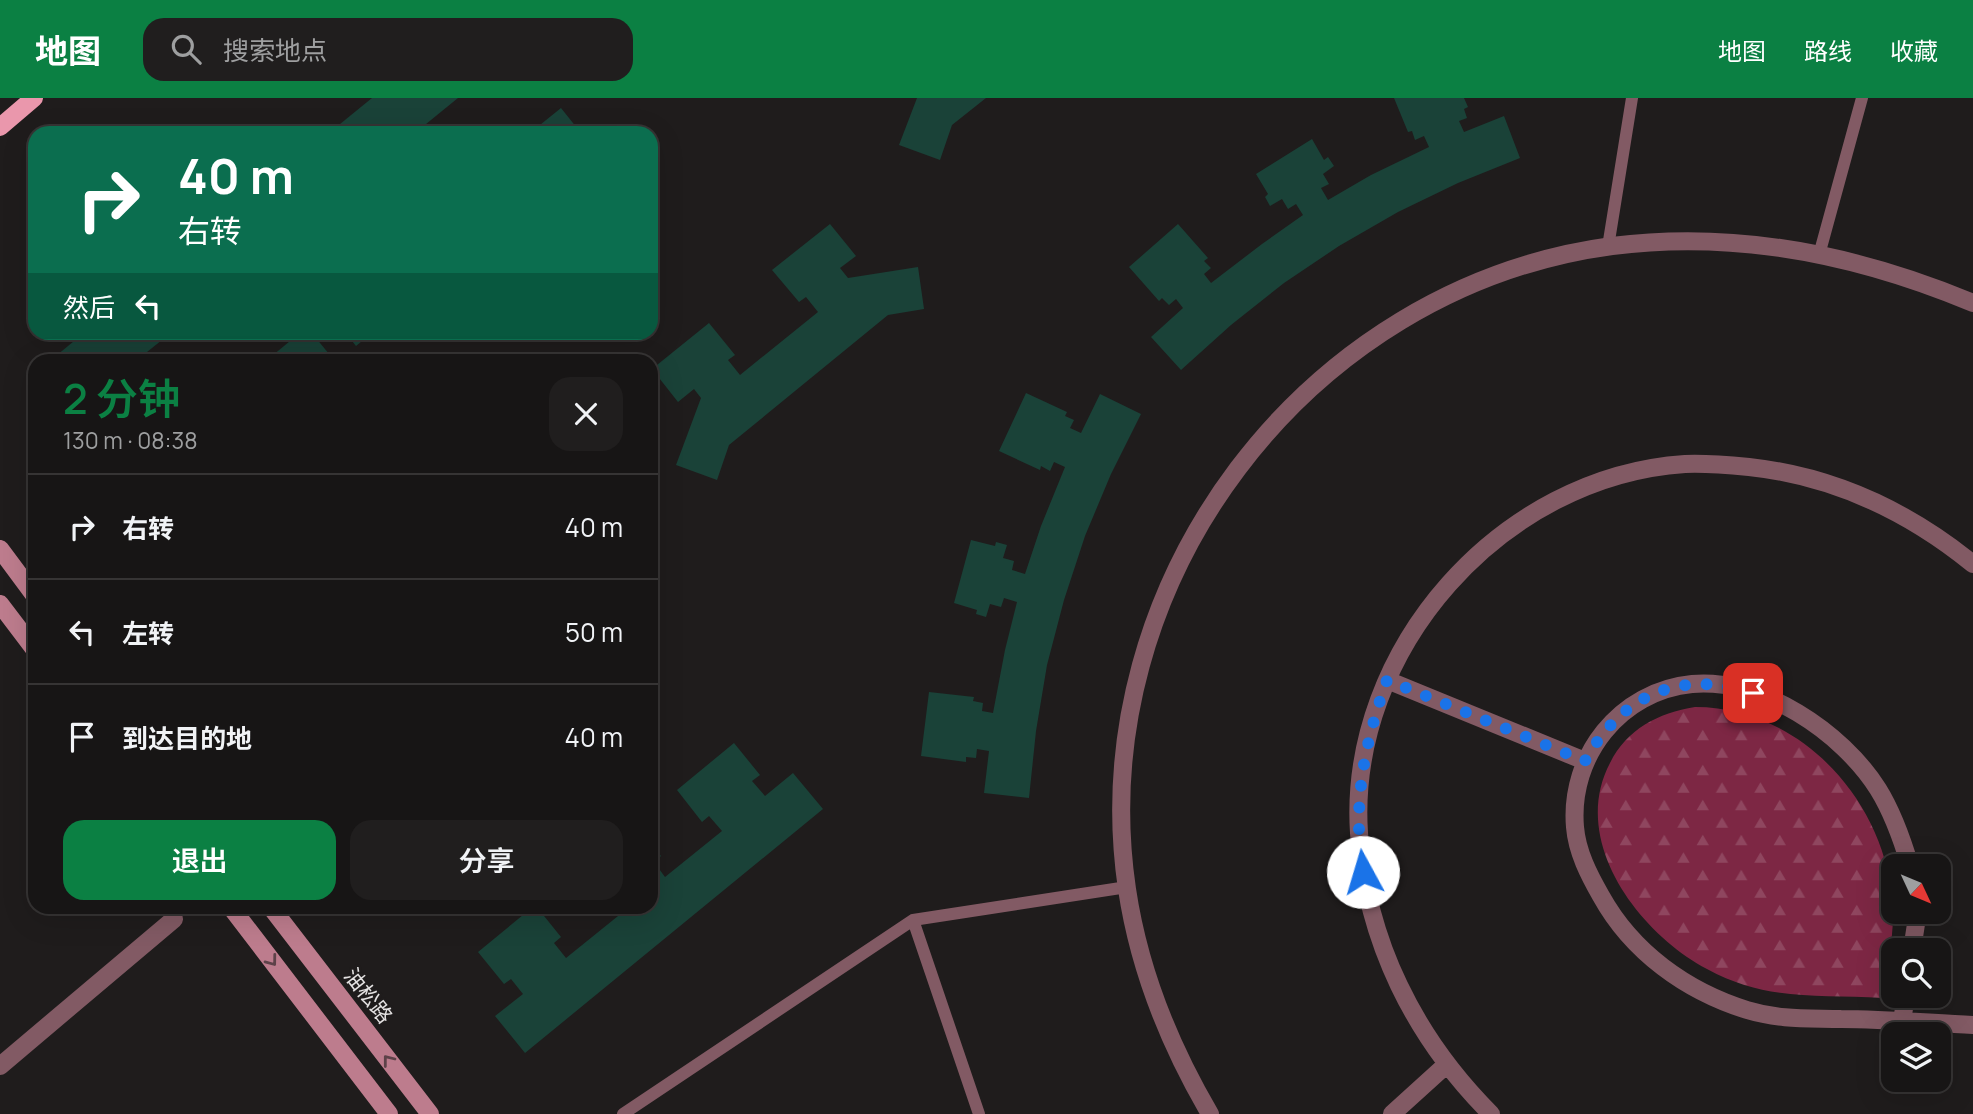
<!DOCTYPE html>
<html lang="zh">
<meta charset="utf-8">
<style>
body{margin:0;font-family:Manrope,"Noto Sans SC",sans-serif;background:#201e1e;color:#f1f3f6;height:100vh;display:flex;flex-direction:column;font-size:26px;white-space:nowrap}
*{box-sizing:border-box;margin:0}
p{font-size:23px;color:#9e9fa0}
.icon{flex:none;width:38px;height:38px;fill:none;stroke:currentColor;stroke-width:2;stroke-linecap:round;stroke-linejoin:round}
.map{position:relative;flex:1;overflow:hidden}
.sheet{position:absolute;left:28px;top:256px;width:630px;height:560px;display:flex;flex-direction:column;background:#171515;border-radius:21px;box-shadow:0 7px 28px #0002,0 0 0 2px #363434}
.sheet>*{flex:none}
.top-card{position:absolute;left:28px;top:28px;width:630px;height:214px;border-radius:21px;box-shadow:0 7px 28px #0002,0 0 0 2px #363434;background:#0b6e4f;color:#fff;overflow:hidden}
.needle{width:46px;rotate:134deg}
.controls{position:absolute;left:1881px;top:756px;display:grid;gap:14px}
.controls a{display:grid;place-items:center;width:70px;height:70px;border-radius:14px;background:#171515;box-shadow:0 7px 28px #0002,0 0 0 2px #363434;font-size:35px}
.pin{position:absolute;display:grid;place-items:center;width:60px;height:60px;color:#fff;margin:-30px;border-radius:14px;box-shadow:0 4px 10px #0006}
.me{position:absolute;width:77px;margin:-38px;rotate:354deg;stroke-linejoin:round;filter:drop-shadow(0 0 5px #0008)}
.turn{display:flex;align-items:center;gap:24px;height:147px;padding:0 35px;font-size:32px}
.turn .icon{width:91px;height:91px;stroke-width:2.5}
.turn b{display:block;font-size:49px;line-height:60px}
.then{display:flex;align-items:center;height:66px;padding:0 35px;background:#0003;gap:14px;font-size:26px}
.round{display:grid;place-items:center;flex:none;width:74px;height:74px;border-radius:21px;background:#201e1e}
.overview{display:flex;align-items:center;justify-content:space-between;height:119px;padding:0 35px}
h1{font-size:42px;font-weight:600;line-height:52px;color:#0b8043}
.cta{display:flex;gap:14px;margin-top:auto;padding:14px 35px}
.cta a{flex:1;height:80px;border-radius:21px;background:#0b8043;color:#fff;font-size:28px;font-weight:600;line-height:80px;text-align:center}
.cta a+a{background:#201e1e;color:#f1f3f6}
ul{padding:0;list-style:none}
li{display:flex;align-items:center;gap:21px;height:105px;padding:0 35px;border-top:2px solid #363434}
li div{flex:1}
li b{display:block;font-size:26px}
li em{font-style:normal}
header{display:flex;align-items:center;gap:42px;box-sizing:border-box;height:98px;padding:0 35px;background:#0b8043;color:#fff}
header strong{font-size:33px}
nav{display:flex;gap:38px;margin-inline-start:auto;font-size:24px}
.search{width:490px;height:63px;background:#201e1e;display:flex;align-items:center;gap:18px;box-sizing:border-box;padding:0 24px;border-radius:21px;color:#9e9fa0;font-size:26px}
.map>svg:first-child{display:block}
.forest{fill:url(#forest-firs)}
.building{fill:#1a4238}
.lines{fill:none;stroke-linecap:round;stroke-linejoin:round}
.service{stroke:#825a64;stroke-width:12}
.minor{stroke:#825a64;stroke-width:18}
.secondary{stroke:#bd7c8d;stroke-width:18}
.primary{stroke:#ea97ac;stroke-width:18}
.oneway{stroke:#5e4249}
.route{stroke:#1a73e8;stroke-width:12;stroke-dasharray:0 21.6}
.labels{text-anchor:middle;stroke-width:5;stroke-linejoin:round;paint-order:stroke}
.street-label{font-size:21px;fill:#e4e2e2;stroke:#1f1c1c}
</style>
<header>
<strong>地图</strong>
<div class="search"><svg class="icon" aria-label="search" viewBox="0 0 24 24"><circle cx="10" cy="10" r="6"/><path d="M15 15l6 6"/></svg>搜索地点</div>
<nav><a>地图</a><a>路线</a><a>收藏</a></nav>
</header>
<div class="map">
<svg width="1973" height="1016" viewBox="0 0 1973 1016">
<defs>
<pattern id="forest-firs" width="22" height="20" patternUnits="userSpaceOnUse" patternTransform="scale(1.75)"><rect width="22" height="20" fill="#7d2744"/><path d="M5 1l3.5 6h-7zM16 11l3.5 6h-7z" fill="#8f465f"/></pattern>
</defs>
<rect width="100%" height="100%" fill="#1f1c1c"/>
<!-- forest -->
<path class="forest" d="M1695,609C1798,609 1882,699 1892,799C1896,832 1887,867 1883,900C1817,896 1768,904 1707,871C1639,835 1569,743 1610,665C1627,631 1658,615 1695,609Z"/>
<!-- building -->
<path class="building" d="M372,0H458L415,35H329Z
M917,0H986L952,27L940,62L899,47Z
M1394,0H1464L1468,9L1464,11L1467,20L1459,23L1464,34L1504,18L1520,60L1458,85L1398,114L1339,148L1284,185L1231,227L1181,272L1151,239L1183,210L1176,201L1169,207L1162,200L1159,203L1129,169L1178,126L1208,160L1204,163L1211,170L1204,176L1211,185L1262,146L1303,117L1296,106L1288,111L1282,101L1270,108L1265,99L1268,96L1256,76L1312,41L1324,62L1328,59L1334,68L1323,76L1329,86L1321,90L1328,102L1371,77L1429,49L1424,38L1415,42L1412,33L1408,34Z
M561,10L581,35H530Z
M830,126L856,158L840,170L848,180L918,169L924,211L888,217L729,347L717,382L676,367L701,300L694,291L678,304L652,271L709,225L735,257L728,262L740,277L818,214L806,199L799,204L772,172Z
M85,234H172L137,262H51Z
M301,234H311L334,262H267Z
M345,234H373L356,248Z
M1026,295L1067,314L1065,318L1074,322L1070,330L1081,335L1100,296L1141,316L1111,376L1085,438L1064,502L1047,567L1036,633L1029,700L984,695L989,653L977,651L976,660L966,659V664L921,658L929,594L974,599L973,603L983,605L982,613L993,615L1005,552L1017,504L1004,500L1001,509L990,506L986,519L976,516L977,512L954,505L971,442L995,448L996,444L1007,447L1003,460L1014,463L1012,472L1025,476L1041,428L1065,369L1054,364L1050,373L1041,368L1040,372L999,353Z
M734,645L760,677L752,683L765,698L793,675L823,711L525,955L495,918L523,896L511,881L504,886L478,854L534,808H536L561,839L554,845L566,860L623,814L618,808H651V747L661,758L654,764L665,779L722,733L709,718L702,724L677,692Z"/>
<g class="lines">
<!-- service -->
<path class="service" d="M1608,149L1632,0
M1819,157L1862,0
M913,822L979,1016
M623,1016L913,822L1127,789"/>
<!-- minor -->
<path class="minor" d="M1387,582L1585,663
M1910,768C1902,741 1893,715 1878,691C1842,634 1762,580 1692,586C1620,593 1569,658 1575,729C1577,754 1589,777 1601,798C1632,854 1686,893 1747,912C1780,922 1808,920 1841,921C1885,921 1929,925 1973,927
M1912,852L1916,826L1915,814
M1902,923L1906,898
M0,968L174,821
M1210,1016C1169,946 1139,872 1127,791C1082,486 1306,189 1612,148C1736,132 1858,157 1973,205
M1392,1016L1446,967
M1491,1016C1415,940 1366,843 1359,735C1347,551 1502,378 1685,366C1706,365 1728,367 1749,369C1833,378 1909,414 1973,466"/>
<!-- secondary -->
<path class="secondary" d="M0,451L35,498
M0,506L35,552
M230,808L389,1016
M270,808L430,1016"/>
<!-- primary -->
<path class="primary" d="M0,29L34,0"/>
</g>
<!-- one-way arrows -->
<defs><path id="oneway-chevron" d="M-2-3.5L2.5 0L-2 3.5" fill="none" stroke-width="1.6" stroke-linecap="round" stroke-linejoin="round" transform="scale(1.75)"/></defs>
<g class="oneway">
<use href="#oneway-chevron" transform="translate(272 863) rotate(53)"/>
<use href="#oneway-chevron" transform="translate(388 962) rotate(-128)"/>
</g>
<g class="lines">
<!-- route -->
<path class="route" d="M1363,774C1361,760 1359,745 1359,730C1358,678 1370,630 1387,582L1585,663C1622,597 1679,571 1753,595"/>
</g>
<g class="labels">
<!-- street labels -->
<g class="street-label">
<text transform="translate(368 898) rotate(52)" y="7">油松路</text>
</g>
</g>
</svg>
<div class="controls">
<a><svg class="needle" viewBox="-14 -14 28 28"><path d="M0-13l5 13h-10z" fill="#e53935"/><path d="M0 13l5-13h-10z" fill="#9e9fa0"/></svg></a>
<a><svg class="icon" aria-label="search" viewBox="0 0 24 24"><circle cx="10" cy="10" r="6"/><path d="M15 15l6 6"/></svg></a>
<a><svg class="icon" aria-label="layers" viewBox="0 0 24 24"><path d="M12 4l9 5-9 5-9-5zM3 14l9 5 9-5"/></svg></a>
</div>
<div class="pin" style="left:1753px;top:595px;background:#d93025"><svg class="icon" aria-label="arrive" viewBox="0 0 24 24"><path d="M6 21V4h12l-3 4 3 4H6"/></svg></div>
<svg class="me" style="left:1363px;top:774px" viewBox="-20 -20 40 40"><circle r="19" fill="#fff"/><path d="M0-13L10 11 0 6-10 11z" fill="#1a73e8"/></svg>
<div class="top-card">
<div class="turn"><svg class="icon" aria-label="right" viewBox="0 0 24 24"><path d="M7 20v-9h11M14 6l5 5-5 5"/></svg><div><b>40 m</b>右转</div></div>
<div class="then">然后<svg class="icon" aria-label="left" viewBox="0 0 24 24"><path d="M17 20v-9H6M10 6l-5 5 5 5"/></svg></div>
</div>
<section class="sheet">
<div class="overview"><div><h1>2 分钟</h1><p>130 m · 08:38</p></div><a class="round"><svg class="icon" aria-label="close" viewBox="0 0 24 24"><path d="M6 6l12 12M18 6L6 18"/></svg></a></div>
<ul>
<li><svg class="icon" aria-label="right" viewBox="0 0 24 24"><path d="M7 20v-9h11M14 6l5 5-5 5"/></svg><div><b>右转</b></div><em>40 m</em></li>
<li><svg class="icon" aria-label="left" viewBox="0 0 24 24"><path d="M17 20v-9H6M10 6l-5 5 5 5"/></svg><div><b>左转</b></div><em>50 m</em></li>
<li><svg class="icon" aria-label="arrive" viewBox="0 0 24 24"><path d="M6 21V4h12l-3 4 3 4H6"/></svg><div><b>到达目的地</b></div><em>40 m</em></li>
</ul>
<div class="cta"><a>退出</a><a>分享</a></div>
</section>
</div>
